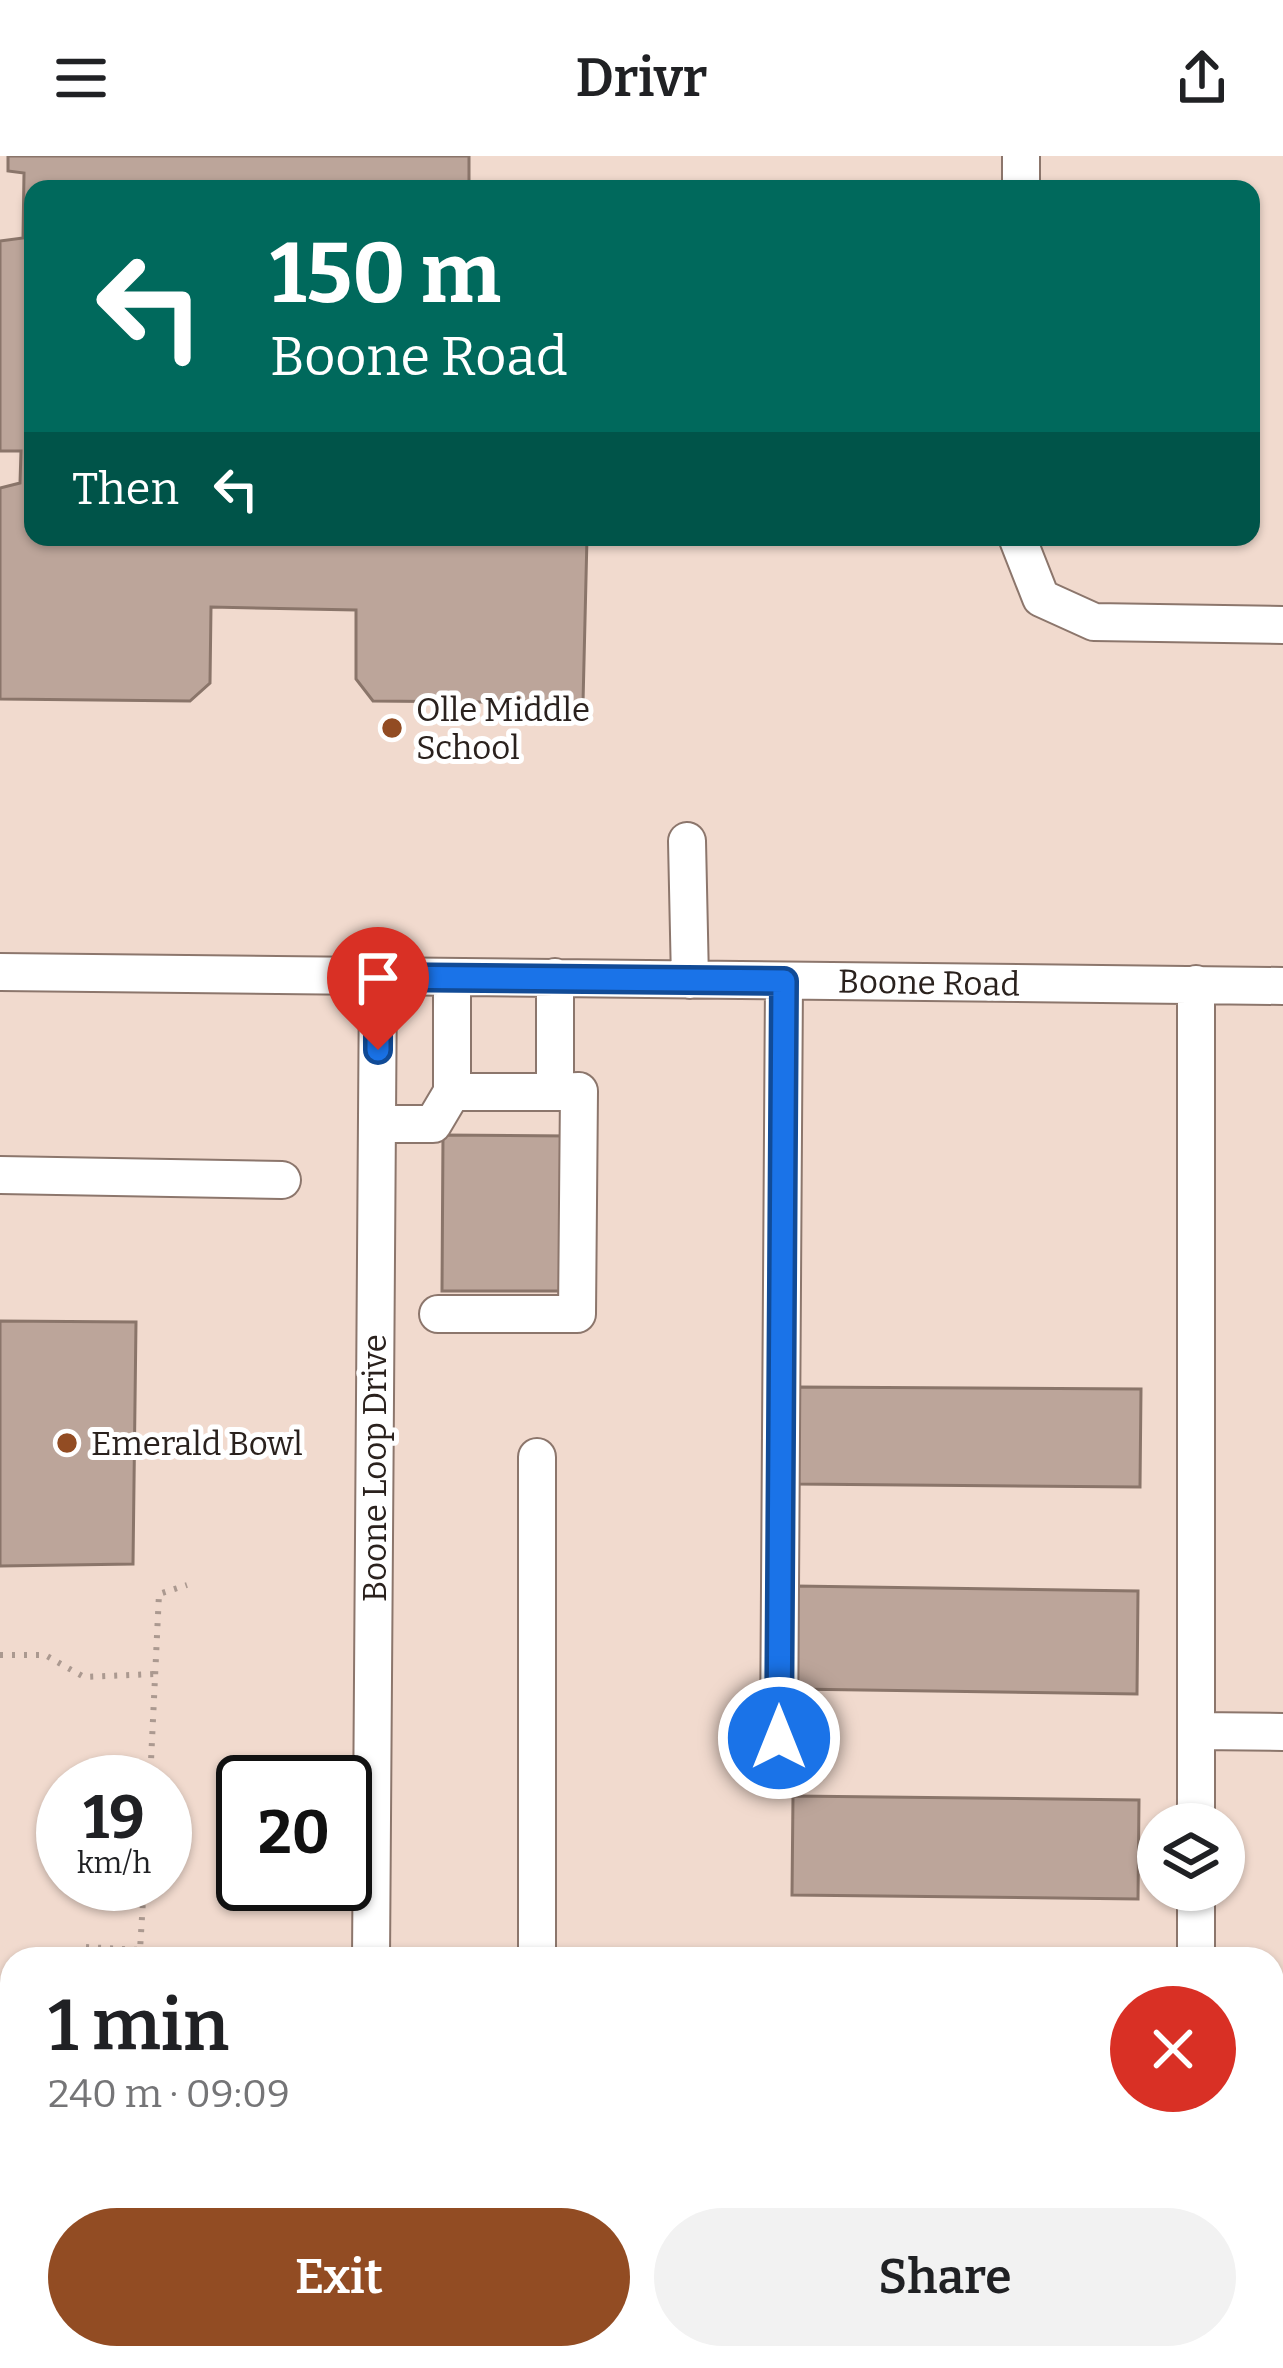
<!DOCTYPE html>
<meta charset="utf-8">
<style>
body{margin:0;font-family:Bitter,serif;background:#f2f2f2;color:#202124;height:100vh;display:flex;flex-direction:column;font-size:45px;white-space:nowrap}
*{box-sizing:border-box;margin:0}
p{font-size:39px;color:#757577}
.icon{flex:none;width:66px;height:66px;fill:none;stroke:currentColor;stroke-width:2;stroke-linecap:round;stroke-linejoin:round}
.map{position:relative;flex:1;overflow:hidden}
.panel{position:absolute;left:0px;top:1791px;width:1284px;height:423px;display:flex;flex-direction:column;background:#fff;border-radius:36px 36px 0 0;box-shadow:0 3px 9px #0004}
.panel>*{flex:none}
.guide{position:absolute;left:24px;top:24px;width:1236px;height:366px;border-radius:24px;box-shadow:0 3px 9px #0004;background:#00695c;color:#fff;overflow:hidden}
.fabs{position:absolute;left:1137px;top:1647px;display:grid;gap:24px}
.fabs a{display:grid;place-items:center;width:108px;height:108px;border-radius:50%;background:#fff;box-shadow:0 3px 9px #0004;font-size:60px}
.speed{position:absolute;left:36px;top:1599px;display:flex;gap:24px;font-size:60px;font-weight:700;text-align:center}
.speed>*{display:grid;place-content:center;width:156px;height:156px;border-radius:50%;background:#fff;box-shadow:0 3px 9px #0004;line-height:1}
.speed small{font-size:30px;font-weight:400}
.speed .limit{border:6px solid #111;border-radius:18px;background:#fff;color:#111}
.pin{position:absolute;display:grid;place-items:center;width:102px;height:102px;color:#fff;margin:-123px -51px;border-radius:50% 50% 50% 0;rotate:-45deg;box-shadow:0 0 12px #0007}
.pin .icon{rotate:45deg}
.me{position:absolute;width:132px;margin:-66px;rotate:0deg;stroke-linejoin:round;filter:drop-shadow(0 0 9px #0008)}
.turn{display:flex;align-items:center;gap:42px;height:252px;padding:0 48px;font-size:54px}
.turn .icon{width:156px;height:156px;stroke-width:2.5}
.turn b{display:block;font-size:84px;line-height:102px}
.then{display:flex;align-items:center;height:114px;padding:0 48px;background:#0003;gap:24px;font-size:45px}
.round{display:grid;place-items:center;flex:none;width:126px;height:126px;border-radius:63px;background:#f2f2f2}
.overview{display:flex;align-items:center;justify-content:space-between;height:204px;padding:0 48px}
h1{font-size:72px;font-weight:600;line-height:90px}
.primary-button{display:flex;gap:24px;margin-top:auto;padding:24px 48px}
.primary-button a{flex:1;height:138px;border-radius:72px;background:#924c23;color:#fff;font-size:48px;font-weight:600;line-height:138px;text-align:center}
.primary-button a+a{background:#f2f2f2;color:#202124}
header{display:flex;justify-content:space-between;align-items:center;height:156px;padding:0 48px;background:#fff;font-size:54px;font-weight:600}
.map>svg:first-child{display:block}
.building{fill:#bca59a;stroke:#8a756a;stroke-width:3}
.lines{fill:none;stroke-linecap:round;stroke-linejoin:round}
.minor-casing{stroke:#8c766c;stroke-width:40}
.path{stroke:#ab9990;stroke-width:6;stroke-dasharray:3 9;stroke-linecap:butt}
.minor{stroke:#fff;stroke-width:36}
.route-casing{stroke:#114b97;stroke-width:30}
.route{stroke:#1a73e8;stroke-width:21}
.poi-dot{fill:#924c23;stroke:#fff;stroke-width:4.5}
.labels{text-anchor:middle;stroke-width:10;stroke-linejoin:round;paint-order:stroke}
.poi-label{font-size:33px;fill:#2a211d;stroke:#fff;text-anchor:start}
.street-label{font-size:33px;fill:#2a211d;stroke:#fff}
</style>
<header><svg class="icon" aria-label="menu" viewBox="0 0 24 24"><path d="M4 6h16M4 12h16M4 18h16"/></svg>Drivr<svg class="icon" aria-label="share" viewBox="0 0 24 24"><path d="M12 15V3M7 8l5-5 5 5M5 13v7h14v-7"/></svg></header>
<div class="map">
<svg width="1283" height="2212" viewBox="0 0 1283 2212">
<rect width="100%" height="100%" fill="#f1dace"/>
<!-- building -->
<path class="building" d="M8,0H469V33H33V381H587L583,547L373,545L356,523V454L211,451L210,527L190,545L0,543V332L20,327L21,295H0V85L23,82L24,17L8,15Z
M443,979L569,980L568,1135H442Z
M0,1165L136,1166L133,1408L0,1410Z
M796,1231L1141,1233L1140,1331L796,1328Z
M795,1430L1138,1435L1137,1538L794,1533Z
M793,1640L1139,1644L1138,1743L792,1739Z
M874,2202H1146V2212H874Z"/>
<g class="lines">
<!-- minor casing -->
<g class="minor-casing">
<path id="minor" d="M1021,33V0
M1017,381L1041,442L1094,466L1283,469
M687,685L690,824
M0,816L1283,830
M1196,828V1668
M452,936H555V821
M377,968H433L452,936V822
M0,1019L282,1024
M438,1158H577L579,935L555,936
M537,1301V1793
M1197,1575L1283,1576
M779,1583L784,825
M371,1803L378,821
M1196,1803V1734
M367,2212V2202
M1195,2212V2202"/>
</g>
<!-- path -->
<path class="path" d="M0,1499H45L84,1521L156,1518
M150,1626L159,1438L187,1429
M86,1791L140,1794L144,1728"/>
<!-- minor -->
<use href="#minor" class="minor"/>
</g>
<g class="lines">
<!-- route casing -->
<g class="route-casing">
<path id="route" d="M378,894V821L784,825L779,1582"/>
</g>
<!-- route -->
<use href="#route" class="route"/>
</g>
<!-- markers -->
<g class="poi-dot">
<circle cx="392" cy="572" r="12"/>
<circle cx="67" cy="1287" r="12"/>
</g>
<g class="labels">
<!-- poi labels -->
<g class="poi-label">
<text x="416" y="565">Olle Middle<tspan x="416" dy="38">School</tspan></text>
<text x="91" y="1299">Emerald Bowl</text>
</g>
<!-- street labels -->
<g class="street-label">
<text transform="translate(929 826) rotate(1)" y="12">Boone Road</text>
<text transform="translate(374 1312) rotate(-90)" y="12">Boone Loop Drive</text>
</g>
</g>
</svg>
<div class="fabs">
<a><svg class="icon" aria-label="layers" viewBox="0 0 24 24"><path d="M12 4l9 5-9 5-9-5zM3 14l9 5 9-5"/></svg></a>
</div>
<div class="speed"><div>19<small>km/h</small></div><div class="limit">20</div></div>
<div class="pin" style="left:378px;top:894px;background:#d93025"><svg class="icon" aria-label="arrive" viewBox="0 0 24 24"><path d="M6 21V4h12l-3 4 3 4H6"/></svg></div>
<svg class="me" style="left:779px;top:1582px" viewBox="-20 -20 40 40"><circle r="17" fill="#1a73e8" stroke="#fff" stroke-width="3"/><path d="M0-11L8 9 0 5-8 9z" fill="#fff"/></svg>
<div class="guide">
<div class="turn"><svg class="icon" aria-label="left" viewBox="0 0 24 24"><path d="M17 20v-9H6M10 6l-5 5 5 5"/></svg><div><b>150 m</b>Boone Road</div></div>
<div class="then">Then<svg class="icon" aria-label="left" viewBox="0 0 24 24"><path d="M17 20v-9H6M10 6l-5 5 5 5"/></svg></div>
</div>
<section class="panel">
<div class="overview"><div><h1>1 min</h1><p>240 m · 09:09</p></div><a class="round" style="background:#d93025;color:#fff"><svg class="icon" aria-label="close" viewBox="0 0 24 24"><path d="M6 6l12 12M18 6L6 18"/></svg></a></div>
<div class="primary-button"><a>Exit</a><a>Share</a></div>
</section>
</div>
